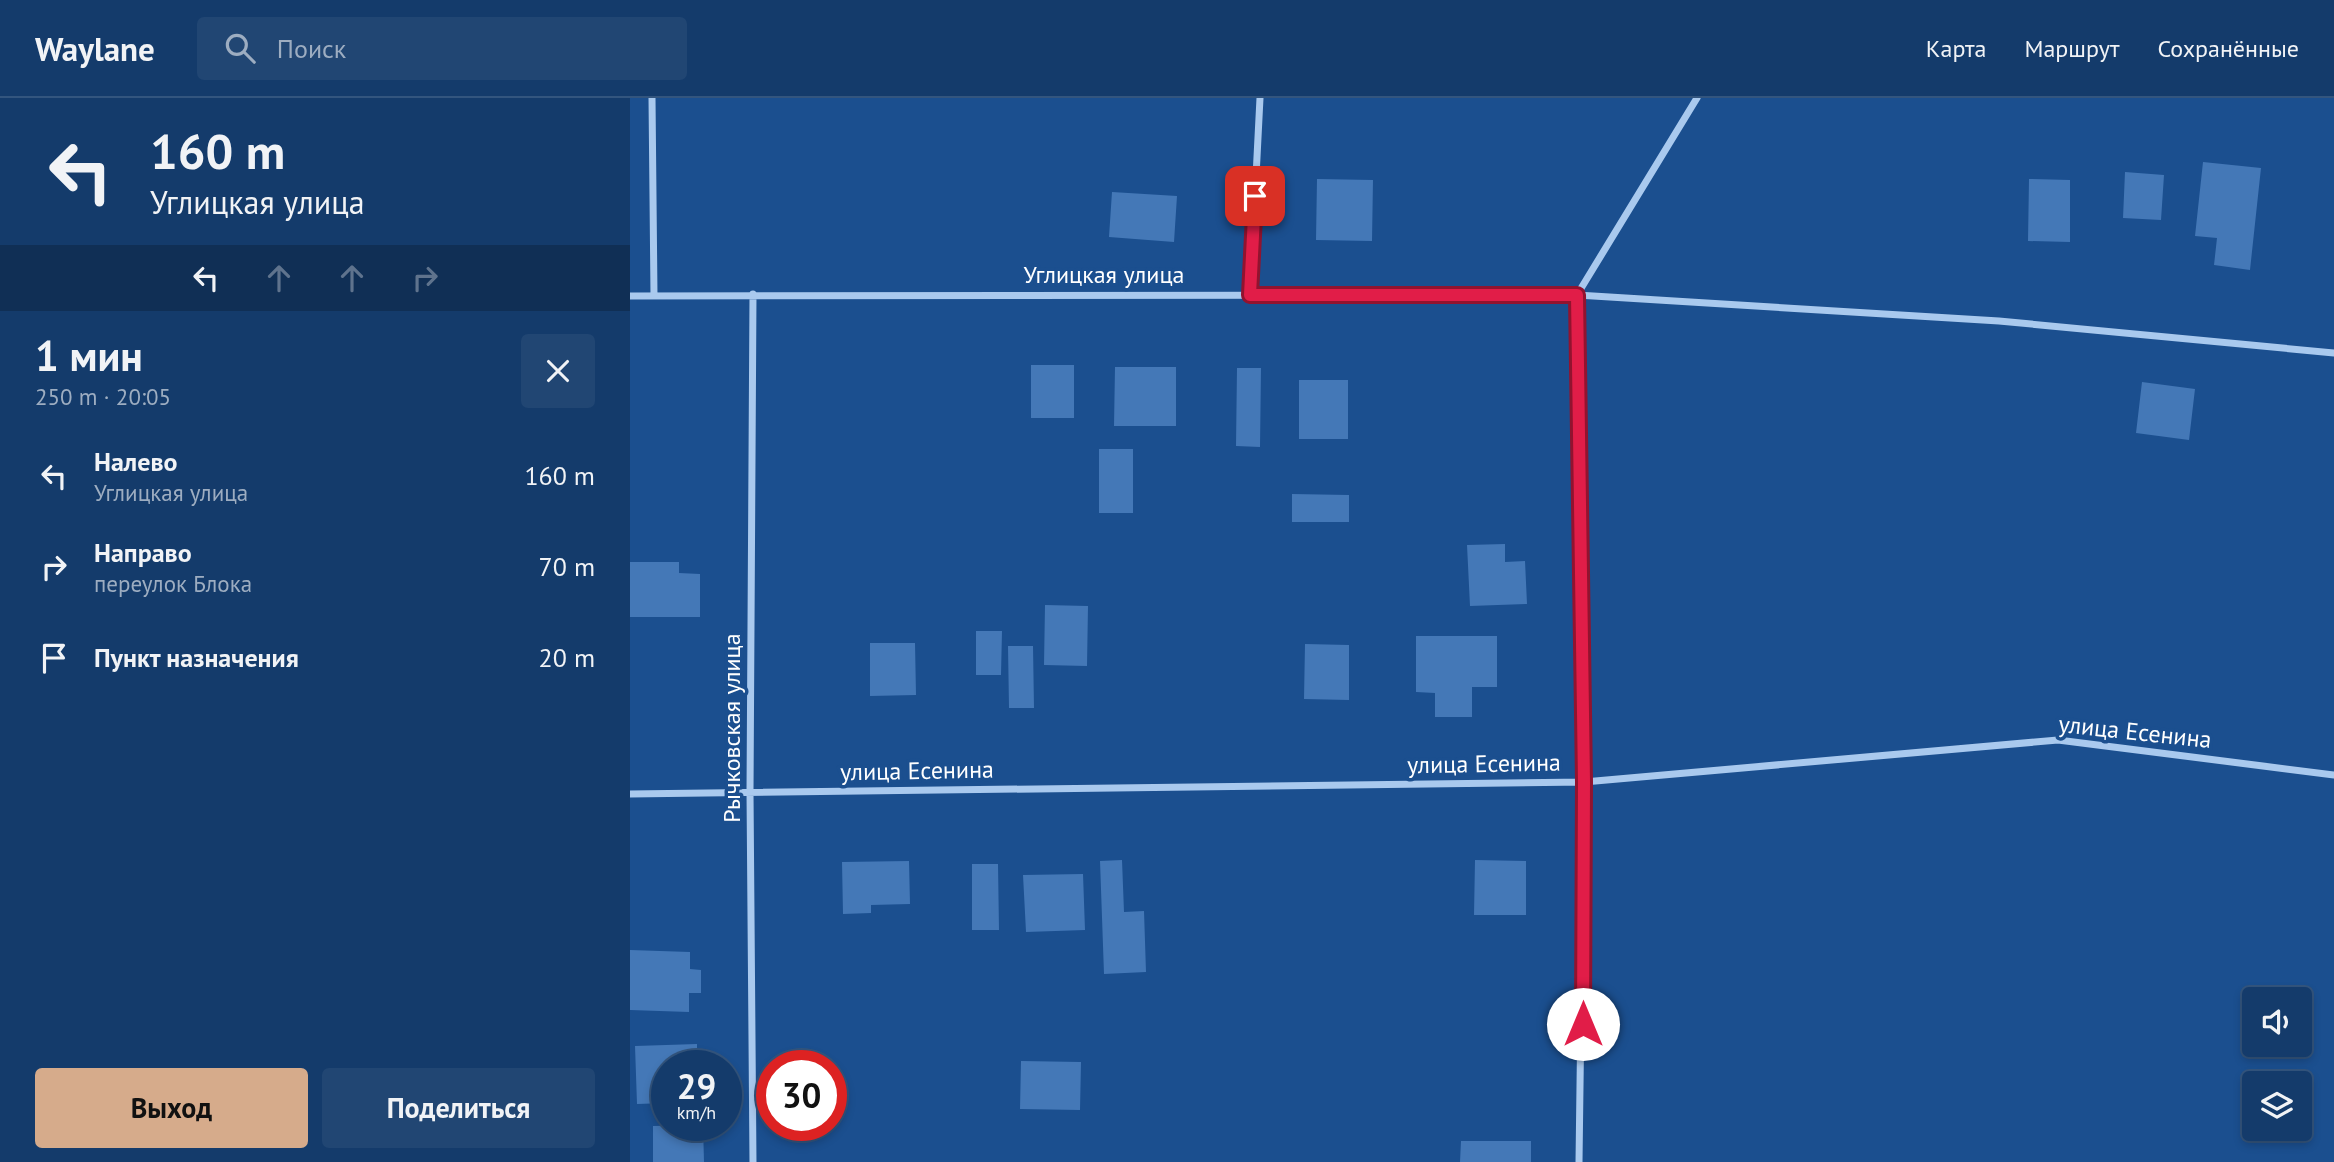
<!DOCTYPE html>
<html lang="ru">
<meta charset="utf-8">
<style>
body{margin:0;font-family:"PT Sans",sans-serif;background:#214673;color:#f1f3f6;height:100vh;display:flex;flex-direction:column;font-size:26px;white-space:nowrap}
*{box-sizing:border-box;margin:0}
p{font-size:23px;color:#9dadc1}
.icon{flex:none;width:38px;height:38px;fill:none;stroke:currentColor;stroke-width:2;stroke-linecap:round;stroke-linejoin:round}
.map{position:relative;flex:1;overflow:hidden}
.sheet{display:flex;flex-direction:column;background:#143b6b;width:630px}
.sheet>*{flex:none}
.banner{background:#143b6b;color:#f1f3f6;overflow:hidden}
.tools{position:absolute;left:1612px;top:889px;display:grid;gap:14px}
.tools a{display:grid;place-items:center;width:70px;height:70px;border-radius:7px;background:#143b6b;box-shadow:0 4px 10px #0003,0 0 0 2px #33557e;font-size:35px}
.speed{position:absolute;left:21px;top:952px;display:flex;gap:14px;font-size:35px;font-weight:700;text-align:center}
.speed>*{display:grid;place-content:center;width:91px;height:91px;border-radius:50%;background:#143b6b;box-shadow:0 4px 10px #0003,0 0 0 2px #33557e;line-height:1}
.speed small{font-size:18px;font-weight:400}
.speed .limit{border:10px solid #d22;background:#fff;color:#111}
.pin{position:absolute;display:grid;place-items:center;width:60px;height:60px;color:#fff;margin:-30px;border-radius:14px;box-shadow:0 4px 10px #0006}
.me{position:absolute;width:77px;margin:-38px;rotate:0deg;stroke-linejoin:round;filter:drop-shadow(0 0 5px #0008)}
.turn{display:flex;align-items:center;gap:24px;height:147px;padding:0 35px;font-size:32px}
.turn .icon{width:91px;height:91px;stroke-width:2.5}
.turn b{display:block;font-size:49px;line-height:60px}
.lanes{display:flex;align-items:center;height:66px;padding:0 35px;background:#0003;justify-content:center;gap:35px;direction:ltr}
.lanes .off{opacity:.35}
.round{display:grid;place-items:center;flex:none;width:74px;height:74px;border-radius:7px;background:#214673}
.headline{display:flex;align-items:center;justify-content:space-between;height:119px;padding:0 35px}
h1{font-size:42px;font-weight:800;line-height:52px}
.button{display:flex;gap:14px;margin-top:auto;padding:14px 35px}
.button a{flex:1;height:80px;border-radius:7px;background:#d6ab8b;color:#111;font-size:28px;font-weight:800;line-height:80px;text-align:center}
.button a+a{background:#214673;color:#f1f3f6}
ul{padding:0;list-style:none}
li{display:flex;align-items:center;gap:21px;height:91px;padding:0 35px}
li div{flex:1}
li b{display:block;font-size:26px}
li em{font-style:normal}
header{display:flex;align-items:center;gap:42px;box-sizing:border-box;height:98px;padding:0 35px;background:#143b6b;border-bottom:2px solid #33557e}
header strong{font-size:33px}
nav{display:flex;gap:38px;margin-inline-start:auto;font-size:24px}
.search{width:490px;height:63px;background:#214673;display:flex;align-items:center;gap:18px;box-sizing:border-box;padding:0 24px;border-radius:7px;color:#9dadc1;font-size:26px}
main{display:flex;flex:1;min-height:0}
.map>svg:first-child{display:block}
.building{fill:#4478b7}
.lines{fill:none;stroke-linecap:round;stroke-linejoin:round}
.minor{stroke:#a9c9ee;stroke-width:7}
.route-casing{stroke:#92132f;stroke-width:18}
.route{stroke:#e11d48;stroke-width:12}
.labels{text-anchor:middle;stroke-width:7;stroke-linejoin:round;paint-order:stroke}
.street-label{font-size:24px;fill:#fff;stroke:#1b4f8f}
</style>
<header>
<strong>Waylane</strong>
<div class="search"><svg class="icon" aria-label="search" viewBox="0 0 24 24"><circle cx="10" cy="10" r="6"/><path d="M15 15l6 6"/></svg>Поиск</div>
<nav><a>Карта</a><a>Маршрут</a><a>Сохранённые</a></nav>
</header>
<main>
<section class="sheet">
<div class="banner">
<div class="turn"><svg class="icon" aria-label="left" viewBox="0 0 24 24"><path d="M17 20v-9H6M10 6l-5 5 5 5"/></svg><div><b>160 m</b>Углицкая улица</div></div>
<div class="lanes"><svg class="icon" aria-label="left" viewBox="0 0 24 24"><path d="M17 20v-9H6M10 6l-5 5 5 5"/></svg><svg class="icon off" aria-label="ahead" viewBox="0 0 24 24"><path d="M12 20V5M6 11l6-6 6 6"/></svg><svg class="icon off" aria-label="ahead" viewBox="0 0 24 24"><path d="M12 20V5M6 11l6-6 6 6"/></svg><svg class="icon off" aria-label="right" viewBox="0 0 24 24"><path d="M7 20v-9h11M14 6l5 5-5 5"/></svg></div>
</div>
<div class="headline"><div><h1>1 мин</h1><p>250 m · 20:05</p></div><a class="round"><svg class="icon" aria-label="close" viewBox="0 0 24 24"><path d="M6 6l12 12M18 6L6 18"/></svg></a></div>
<ul>
<li><svg class="icon" aria-label="left" viewBox="0 0 24 24"><path d="M17 20v-9H6M10 6l-5 5 5 5"/></svg><div><b>Налево</b><p>Углицкая улица</p></div><em>160 m</em></li>
<li><svg class="icon" aria-label="right" viewBox="0 0 24 24"><path d="M7 20v-9h11M14 6l5 5-5 5"/></svg><div><b>Направо</b><p>переулок Блока</p></div><em>70 m</em></li>
<li><svg class="icon" aria-label="arrive" viewBox="0 0 24 24"><path d="M6 21V4h12l-3 4 3 4H6"/></svg><div><b>Пункт назначения</b></div><em>20 m</em></li>
</ul>
<div class="button"><a>Выход</a><a>Поделиться</a></div>
</section>
<div class="map">
<svg width="1704" height="1064" viewBox="0 0 1704 1064">
<rect width="100%" height="100%" fill="#1b4f8f"/>
<!-- building -->
<path class="building" d="M1573,64L1631,70L1620,172L1584,167L1587,140L1565,138Z
M1495,74L1534,77L1531,122L1493,120Z
M687,81L743,82L742,143L686,142Z
M1399,81L1440,82V144L1398,143Z
M482,94L547,98L544,144L479,139Z
M401,267H444V320H401Z
M485,269H546V328H484Z
M607,270H631L630,349L606,348Z
M669,282H718V341H669Z
M1512,284L1565,291L1559,342L1506,335Z
M469,351H503V415H469Z
M662,396L719,397V424H662Z
M875,446V464L895,463L897,506L840,508L837,447Z
M0,464H49V475L70,476V519H0Z
M415,507L458,508L457,568L414,567Z
M346,533H372L371,577H346Z
M786,538H867V589H842V619H805V595L786,594Z
M240,545H285L286,597L240,598Z
M675,546L719,547V602L674,601Z
M378,548H403L404,610H379Z
M492,762L494,814L514,813L516,874L474,876L470,763Z
M845,762L896,763V817H844Z
M279,763L280,806L241,807V815L213,816L212,764Z
M342,766H368L369,832H342Z
M453,776L455,832L396,834L393,777Z
M0,852L60,854V871L71,872V895H59V914L0,912Z
M67,946V968H37V1005L7,1006L5,948Z
M391,963L451,964L450,1012L390,1011Z
M73,1027L74,1064H23V1028Z
M831,1043H901V1064H830Z"/>
<g class="lines">
<!-- minor -->
<path class="minor" d="M22,0L24,197
M620,197L630,0
M947,197L954,684L949,1064
M947,197L1067,0
M0,198L947,197L1369,223L1704,255
M0,696L954,684L1428,642L1704,677
M123,1064L120,694L123,196"/>
</g>
<g class="lines">
<!-- route casing -->
<g class="route-casing">
<path id="route" d="M625,98L620,197H947L954,684L953,926"/>
</g>
<!-- route -->
<use href="#route" class="route"/>
</g>
<g class="labels">
<!-- street labels -->
<g class="street-label">
<text x="474" y="185">Углицкая улица</text>
<text transform="translate(102 630) rotate(-90)" y="8">Рычковская улица</text>
<text transform="translate(1505 634) rotate(6)" y="8">улица Есенина</text>
<text transform="translate(854 666) rotate(-1)" y="8">улица Есенина</text>
<text transform="translate(287 673) rotate(-1)" y="8">улица Есенина</text>
</g>
</g>
</svg>
<div class="tools">
<a><svg class="icon" aria-label="sound" viewBox="0 0 24 24"><path d="M4 9h4l5-4v14l-5-4H4zM17 9q2 3 0 6"/></svg></a>
<a><svg class="icon" aria-label="layers" viewBox="0 0 24 24"><path d="M12 4l9 5-9 5-9-5zM3 14l9 5 9-5"/></svg></a>
</div>
<div class="speed"><div>29<small>km/h</small></div><div class="limit">30</div></div>
<div class="pin" style="left:625px;top:98px;background:#d93025"><svg class="icon" aria-label="arrive" viewBox="0 0 24 24"><path d="M6 21V4h12l-3 4 3 4H6"/></svg></div>
<svg class="me" style="left:953px;top:926px" viewBox="-20 -20 40 40"><circle r="19" fill="#fff"/><path d="M0-13L10 11 0 6-10 11z" fill="#e11d48"/></svg>
</div>
</main>
